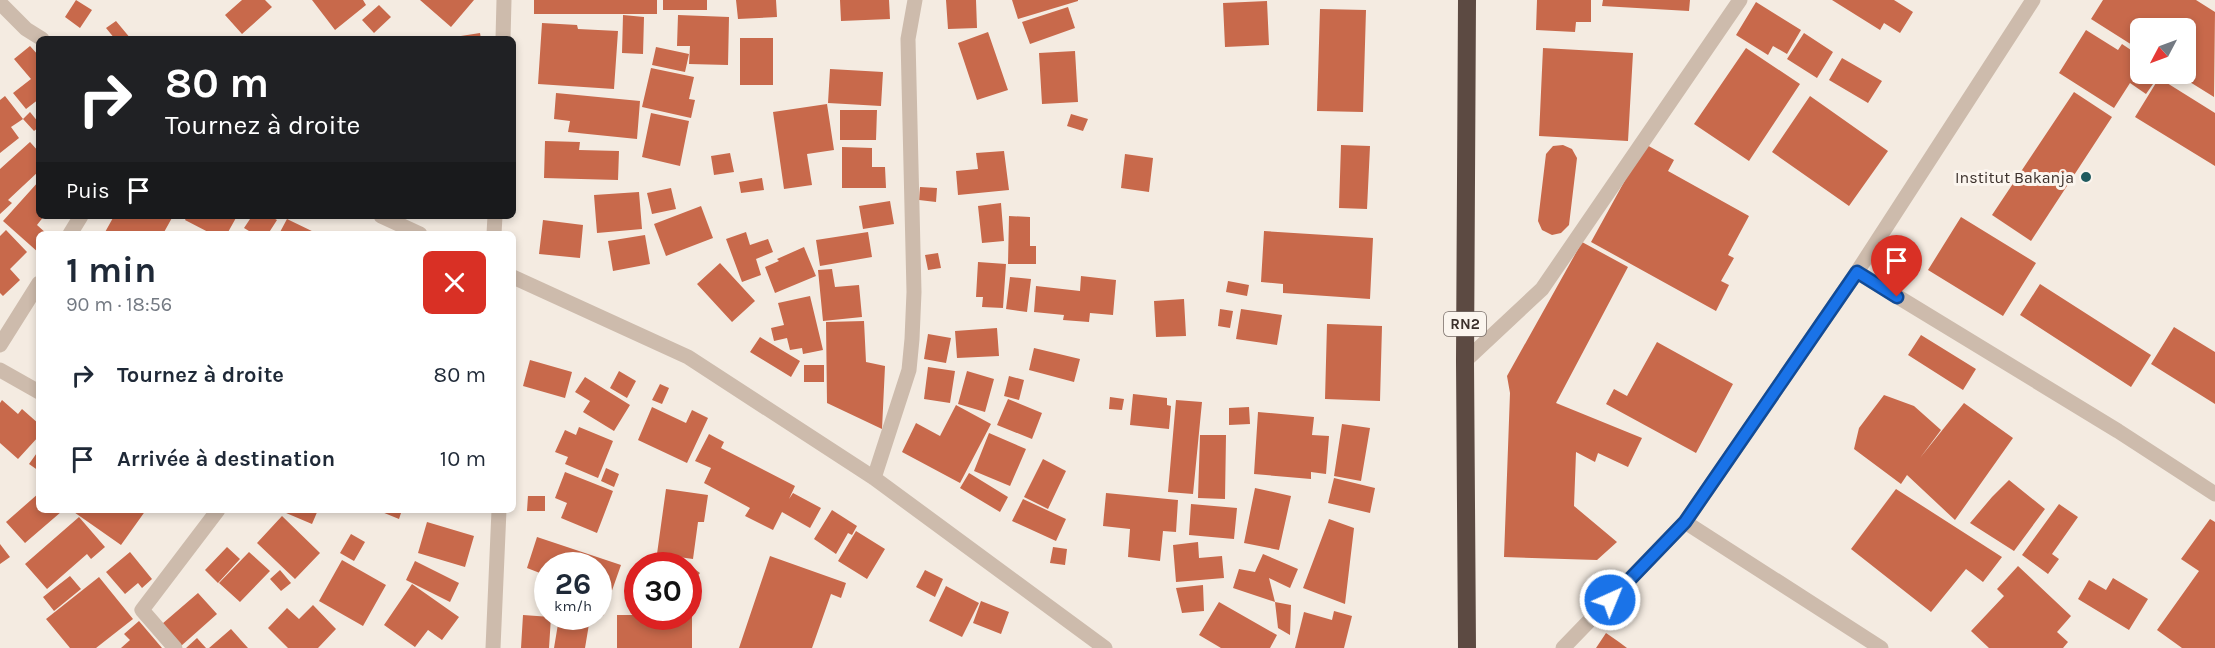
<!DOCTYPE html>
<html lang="fr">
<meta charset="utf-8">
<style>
body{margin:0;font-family:Karla,sans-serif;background:#f6f6f7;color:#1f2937;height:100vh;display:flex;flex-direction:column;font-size:22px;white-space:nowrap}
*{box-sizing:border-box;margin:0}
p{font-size:20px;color:#747a83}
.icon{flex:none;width:33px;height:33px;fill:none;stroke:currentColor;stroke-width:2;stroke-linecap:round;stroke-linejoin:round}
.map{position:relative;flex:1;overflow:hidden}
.drawer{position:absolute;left:36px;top:231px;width:480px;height:282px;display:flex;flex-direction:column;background:#fff;border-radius:9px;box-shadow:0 3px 9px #0003}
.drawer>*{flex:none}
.guide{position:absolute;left:36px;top:36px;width:480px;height:183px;border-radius:9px;box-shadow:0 3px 9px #0003;background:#202124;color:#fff;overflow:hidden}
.needle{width:39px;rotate:229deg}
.tools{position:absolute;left:2130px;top:18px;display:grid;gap:12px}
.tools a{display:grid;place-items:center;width:66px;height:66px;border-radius:9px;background:#fff;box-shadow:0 3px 9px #0003;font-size:30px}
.speed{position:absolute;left:534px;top:552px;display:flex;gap:12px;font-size:30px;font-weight:700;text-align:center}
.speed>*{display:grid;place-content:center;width:78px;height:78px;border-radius:50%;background:#fff;box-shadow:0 3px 9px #0003;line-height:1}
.speed small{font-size:15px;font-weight:400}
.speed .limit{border:9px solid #d22;background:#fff;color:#111}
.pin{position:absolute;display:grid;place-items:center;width:51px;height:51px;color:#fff;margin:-62px -26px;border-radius:50% 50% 50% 0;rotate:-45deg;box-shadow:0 0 6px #0007}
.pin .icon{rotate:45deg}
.me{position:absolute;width:66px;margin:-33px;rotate:44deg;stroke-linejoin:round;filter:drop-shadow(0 0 4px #0008)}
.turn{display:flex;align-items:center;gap:21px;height:126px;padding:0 30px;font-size:27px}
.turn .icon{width:78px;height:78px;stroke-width:2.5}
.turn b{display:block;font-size:42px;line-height:51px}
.then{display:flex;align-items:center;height:57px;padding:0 30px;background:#0003;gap:12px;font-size:22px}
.round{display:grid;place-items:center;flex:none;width:63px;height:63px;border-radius:9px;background:#f6f6f7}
.summary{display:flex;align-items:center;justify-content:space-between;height:102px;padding:0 30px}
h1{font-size:36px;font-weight:700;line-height:45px}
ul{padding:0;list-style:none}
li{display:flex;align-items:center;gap:18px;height:84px;padding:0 30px}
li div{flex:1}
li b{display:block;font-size:22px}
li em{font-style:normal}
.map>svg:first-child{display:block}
.building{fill:#c8694b}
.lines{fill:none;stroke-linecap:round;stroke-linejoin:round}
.lane{stroke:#cdbbac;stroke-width:15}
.street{stroke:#cdbbac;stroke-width:15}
.highway{stroke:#5c4a42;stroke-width:18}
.route-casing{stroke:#114b97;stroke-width:15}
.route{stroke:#1a73e8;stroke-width:10}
.poi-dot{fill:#1f5a5e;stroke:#fbf5ee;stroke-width:2}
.labels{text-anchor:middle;stroke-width:6;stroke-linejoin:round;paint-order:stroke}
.shield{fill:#fbf5ee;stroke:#756b66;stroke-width:1.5}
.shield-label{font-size:15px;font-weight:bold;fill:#3b302b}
.poi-label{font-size:16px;fill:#3b302b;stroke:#fbf5ee;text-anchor:end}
</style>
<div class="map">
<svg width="2215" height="648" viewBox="0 0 2215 648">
<rect width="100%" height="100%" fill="#f4ebe1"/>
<!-- building -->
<path class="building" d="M76,0L92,10L80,28L65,17Z
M242,0H265L272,7L242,34L225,15Z
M312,0H363L366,5L335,30Z
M420,0H474L451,27Z
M534,0H657V14H534Z
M663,0H707V10H663Z
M736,0H776L777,17L738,19Z
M840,0H889L890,19L841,21Z
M946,0H976L977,28L948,29Z
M1012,0H1078V1L1018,19Z
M1537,0H1591V22H1576L1575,32L1536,30Z
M1603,0H1690L1689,11L1602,6Z
M1832,0H1894L1913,12L1900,33L1884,23L1880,30Z
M2103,0H2196L2215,12L2214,97L2177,74H2186V28H2140V50L2091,19Z
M1267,1L1269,45L1225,47L1223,3Z
M1756,2L1801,30L1787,54L1773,46L1768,55L1736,35Z
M379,5L391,17L374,33L362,20Z
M1068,7L1075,28L1030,44L1022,22Z
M1320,9L1366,10L1363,112L1317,111Z
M623,15L644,17L643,54L622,53Z
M678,15L729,17L728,65L689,64L690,46H677Z
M116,21L131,39H115L106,28Z
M542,23L577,25L578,29L618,31L614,89L538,84Z
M2086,30L2118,50L2122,44L2140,56V74H2160L2146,94L2130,83L2114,108L2059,73Z
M988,32L1008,90L977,100L958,43Z
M480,33L481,39H449L448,38Z
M1804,33L1833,52L1817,78L1787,59Z
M740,38H773V85H740Z
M30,46L39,56V99L26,109L13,93L31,79L14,59Z
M656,47L689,54L685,72L652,65Z
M1543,48L1633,53L1628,141L1539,136Z
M1746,48L1800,84L1749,161L1694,124Z
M1075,51L1078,102L1042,104L1039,53Z
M1842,58L1882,81L1868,103L1829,80Z
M651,68L694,77L689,99L695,100L691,118L642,107Z
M830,69L883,72L881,106L828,103Z
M2159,78L2215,113V166L2135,117Z
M2074,92L2112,117L2031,241L1992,215Z
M556,93L640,101L637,139L568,132L570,121L554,119Z
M5,96L23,119L11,127L19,138L0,153V100Z
M1810,96L1888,151L1849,206L1772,152Z
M827,104L834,150L807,154L812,185L784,189L773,112Z
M840,110H877L876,140H840Z
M30,112L39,123V127L34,131L23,119Z
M651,113L689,121L680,166L642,157Z
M1071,114L1088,119L1083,131L1067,126Z
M545,141L580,142L579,150L619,151L618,180L544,178Z
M30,142L39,152V171L8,200L12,203L0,214V169Z
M1645,144L1674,160L1668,171L1749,216L1728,255L1734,258L1721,281L1729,285L1716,311L1591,242Z
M1341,145L1370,146L1367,209L1339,208Z
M1563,145L1572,149L1577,158L1569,225L1561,233L1552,235L1542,230L1538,221L1546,154L1553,146Z
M842,147L872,148V167H885L886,188H842Z
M1004,151L1009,190L958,195L956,171L978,169L976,153Z
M730,153L734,172L714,175L711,156Z
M1125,154L1153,158L1149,192L1121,188Z
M762,178L764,190L741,193L739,182Z
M39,181V216H44L37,225L47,234H39V253L3,221Z
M920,187L937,188L936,202L919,200Z
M671,188L676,209L652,214L647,193Z
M639,192L642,229L597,233L594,195Z
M890,201L894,224L863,229L859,206Z
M1001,203L1004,241L982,243L978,206Z
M701,206L713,238L666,256L654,224Z
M114,216H173L163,234H104Z
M187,216H237L227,234H212L185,220Z
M252,216H270L277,220L268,234H254L244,228Z
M1009,216L1030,217V246H1036V264H1008Z
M1961,217L2036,263L2003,316L1928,270Z
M287,219L318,234H279Z
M543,220L583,225L580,258L539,254Z
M6,230L27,252L10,269L20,280L3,296L0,293V236Z
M1264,231L1373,238L1370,299L1283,293V284L1261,282Z
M746,232L750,245L768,239L773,252L756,259L761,275L742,282L726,239Z
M868,232L872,257L820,266L816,240Z
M645,235L650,264L613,271L608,241Z
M1582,242L1628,267L1556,403L1642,438L1628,467L1598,453L1595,462L1576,452L1574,506L1617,542L1597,560L1504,557L1510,393L1507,376Z
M804,247L816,276L775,293L765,267L779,261L777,259Z
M938,253L941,268L928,270L925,255Z
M978,262L1006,264L1003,308L982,307L983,297H976Z
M720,263L755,301L732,322L697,284Z
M832,269L835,287L859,285L862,317L823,321L818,270Z
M1081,276L1116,280L1113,315L1090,313L1089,322L1063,320L1064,315L1034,312L1036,286L1080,291Z
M1010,277L1031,279L1027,312L1006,309Z
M1228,281L1249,285L1247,296L1226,292Z
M2040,284L2151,355L2131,387L2020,315Z
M810,296L823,350L803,354L802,348L790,350L787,338L774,341L771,328L784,325L778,303Z
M1184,299L1186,336L1156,337L1154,301Z
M1220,309L1233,311L1230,328L1218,326Z
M1241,309L1282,315L1277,345L1236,339Z
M864,321L866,362L885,366L882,429L827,403L826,322Z
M1327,324L1382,326L1380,401L1325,399Z
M2174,327L2215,352V404L2151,364Z
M997,328L999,356L957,358L955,331Z
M928,334L951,338L946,363L924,359Z
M1921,335L1976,369L1963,390L1908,355Z
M760,337L800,361L791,377L750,352Z
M1657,342L1733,384L1696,453L1606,404L1614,389L1627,396Z
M1034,348L1080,359L1074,382L1029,370Z
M530,360L572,372L565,398L523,386Z
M804,365H824V382H804Z
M928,367L955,371L950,403L924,399Z
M619,371L636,381L627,398L610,388Z
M967,371L994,379L985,412L958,404Z
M1009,376L1024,380L1019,400L1004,396Z
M585,377L630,405L614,431L583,412L590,401L575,392Z
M660,384L669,388L662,404L652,400Z
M1133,394L1167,398V405L1171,406L1169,429L1130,425Z
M1884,395L1914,406L1941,430L1920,458L1964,403L2013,438L1955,520L1907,475L1901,484L1854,449L1859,428Z
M1110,397L1124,399L1122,410L1109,409Z
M1008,399L1042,413L1032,439L997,425Z
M2,400L18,414L22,409L39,424V436L18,459L0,443V403Z
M1176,400L1202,402L1193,494L1168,492Z
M956,405L991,424L960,483L902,452L916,423L940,436Z
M652,407L686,423L692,410L708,418L687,463L638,440Z
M1249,407L1250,424L1229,425V408Z
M1258,412L1314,417L1312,435L1329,436L1326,474L1311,472V479L1254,474Z
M1342,424L1370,428L1361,481L1334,476Z
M579,427L613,441L598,478L565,464L568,457L555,452L565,430L576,435Z
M989,433L1026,449L1010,486L974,471Z
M709,434L724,442L721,448L795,486L789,499L793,493L821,508L810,528L782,512L773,530L745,516L750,508L704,483L711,468L695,461Z
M1200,435H1226L1225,499L1198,498Z
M39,450V471L29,464Z
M1043,459L1066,471L1048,509L1024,497Z
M606,468L619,474L614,487L601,481Z
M565,472L613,491L597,533L561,518L567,503L555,498Z
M969,473L1008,497L1000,512L960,488Z
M1334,478L1375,488L1370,513L1328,503Z
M2009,480L2045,509L2014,551L1970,523L1992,497Z
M1255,488L1291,496L1279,550L1244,543Z
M666,489L708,495L704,522H698L693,559L657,554Z
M1896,489L2002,557L1983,582L1966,569L1931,612L1851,549Z
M39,493V510H59L61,512L25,543L6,522Z
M1106,493L1178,500L1176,532L1163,531L1160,561L1128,557L1130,529L1103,526Z
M528,496H545V511H527Z
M1023,499L1066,519L1056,541L1012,521Z
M1191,504L1237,508L1234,539L1189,535Z
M2059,504L2078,517L2052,554L2059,559L2048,574L2022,555Z
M71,510H146L121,545Z
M279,510H318L312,524Z
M377,510H402L399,519Z
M832,510L857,526L852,535L848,533L836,554L814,539Z
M282,516L320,553L295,579L257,543Z
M79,517L105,547L91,559L87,554L47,589L25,564Z
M1329,519L1354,528L1345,604L1303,588Z
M2210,519L2215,522V648H2182L2157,630L2199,571L2181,559Z
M427,522L474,536L465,567L418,553Z
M856,531L885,549L867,579L838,561Z
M351,534L365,542L354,561L340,553Z
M537,537L621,565L603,616L598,615V566H548V578L544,577L545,575L527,568Z
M1198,542L1199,558L1222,556L1224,578L1176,582L1173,545Z
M0,544L10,557L0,564Z
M227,547L240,559L218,583L205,570Z
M1053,547L1067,549L1065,565L1050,563Z
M130,552L152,579L142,588L138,583L125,594L106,572Z
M249,552L270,571L240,602L219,583Z
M1263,554L1298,569L1290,588L1269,578L1275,602L1233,588L1239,569L1255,572Z
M770,556L846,583L841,598L831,594L812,648H739Z
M342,560L386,585L363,626L319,601Z
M415,561L459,583L450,602L406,580Z
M688,564L700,573L695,579L688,574Z
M2018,566L2071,616L2057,632L2068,642L2063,648H1989L1971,631L2004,596L1997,589Z
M280,570L291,583L281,591L270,579Z
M925,570L943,579L935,597L916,587Z
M70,576L81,589L54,611L43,597Z
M99,577L133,619L96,648H70L46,619Z
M2113,578L2148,599L2129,630L2078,599L2089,580L2106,590Z
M412,584L459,617L442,640L428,630L415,647L384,625Z
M1203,585L1204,611L1182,613L1176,588Z
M946,586L979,603L962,637L929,621Z
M198,593L217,614L181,646L162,624Z
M981,601L1009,612L1001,634L973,623Z
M1219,602L1277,635L1270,648H1221L1199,635Z
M1275,602L1291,605L1290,635L1278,628Z
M313,605L336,629L318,648H288L268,628L287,608L299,619Z
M1334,611L1352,616L1344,648H1295L1304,612L1332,620Z
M523,615L551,617L549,648H521Z
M617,615H638V616L692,615V648H617Z
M559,618L589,624L585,648H554Z
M139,621L162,648H121L130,640L124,634Z
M231,629L248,648H209Z
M1606,633L1619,642L1627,648H1596Z
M197,638L206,648H186Z"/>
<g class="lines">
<!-- lane -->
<path class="lane" d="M0,370L39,392
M175,648L142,610L218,510"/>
<!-- street -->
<path class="street" d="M0,3L26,29L42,39
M503,39L504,0
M381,216L420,234
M70,234L81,216
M494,234L495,216
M1857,272L2118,431L2215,494
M513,277L688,357L874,478L1105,648
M0,345L39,283
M1465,361L1542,289L1740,0
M874,478L909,370L912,339L914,292L908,39L915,0
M1685,522L1881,648
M493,648L499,510
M1563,648L1685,522L1857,272L2033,0"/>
<!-- highway -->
<path class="highway" d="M1467,0L1465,361L1467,648"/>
</g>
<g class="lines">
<!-- route casing -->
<g class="route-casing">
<path id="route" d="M1610,600L1685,522L1857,272L1897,297"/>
</g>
<!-- route -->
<use href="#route" class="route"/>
</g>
<!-- markers -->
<circle class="poi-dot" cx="2086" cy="177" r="6"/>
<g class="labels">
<!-- shield labels -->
<rect class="shield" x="1444" y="312" width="42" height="24" rx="4.5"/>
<g class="shield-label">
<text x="1465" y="329">RN2</text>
</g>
<!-- poi labels -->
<g class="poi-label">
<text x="2074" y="183">Institut Bakanja</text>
</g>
</g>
</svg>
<div class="tools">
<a><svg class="needle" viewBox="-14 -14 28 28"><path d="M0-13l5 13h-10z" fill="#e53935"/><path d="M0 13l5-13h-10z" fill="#747a83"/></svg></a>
</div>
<div class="speed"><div>26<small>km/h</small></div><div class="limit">30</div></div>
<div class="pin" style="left:1897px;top:297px;background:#d93025"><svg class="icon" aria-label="arrive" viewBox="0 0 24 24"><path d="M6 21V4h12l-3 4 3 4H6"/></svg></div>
<svg class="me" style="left:1610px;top:600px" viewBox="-20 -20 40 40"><circle r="17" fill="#1a73e8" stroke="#fff" stroke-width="3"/><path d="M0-11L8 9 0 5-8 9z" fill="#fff"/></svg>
<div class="guide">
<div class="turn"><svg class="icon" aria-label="right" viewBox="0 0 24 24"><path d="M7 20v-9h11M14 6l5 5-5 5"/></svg><div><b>80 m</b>Tournez à droite</div></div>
<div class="then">Puis<svg class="icon" aria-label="arrive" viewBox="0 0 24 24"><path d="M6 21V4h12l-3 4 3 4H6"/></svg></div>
</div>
<section class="drawer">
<div class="summary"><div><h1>1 min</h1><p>90 m · 18:56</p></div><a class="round" style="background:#d93025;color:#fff"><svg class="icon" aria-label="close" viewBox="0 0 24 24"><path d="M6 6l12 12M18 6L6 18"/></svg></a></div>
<ul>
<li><svg class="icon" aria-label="right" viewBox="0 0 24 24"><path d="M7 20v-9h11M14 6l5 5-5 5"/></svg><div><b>Tournez à droite</b></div><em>80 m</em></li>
<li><svg class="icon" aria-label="arrive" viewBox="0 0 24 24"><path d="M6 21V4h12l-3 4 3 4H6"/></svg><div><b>Arrivée à destination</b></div><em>10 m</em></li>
</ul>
</section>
</div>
